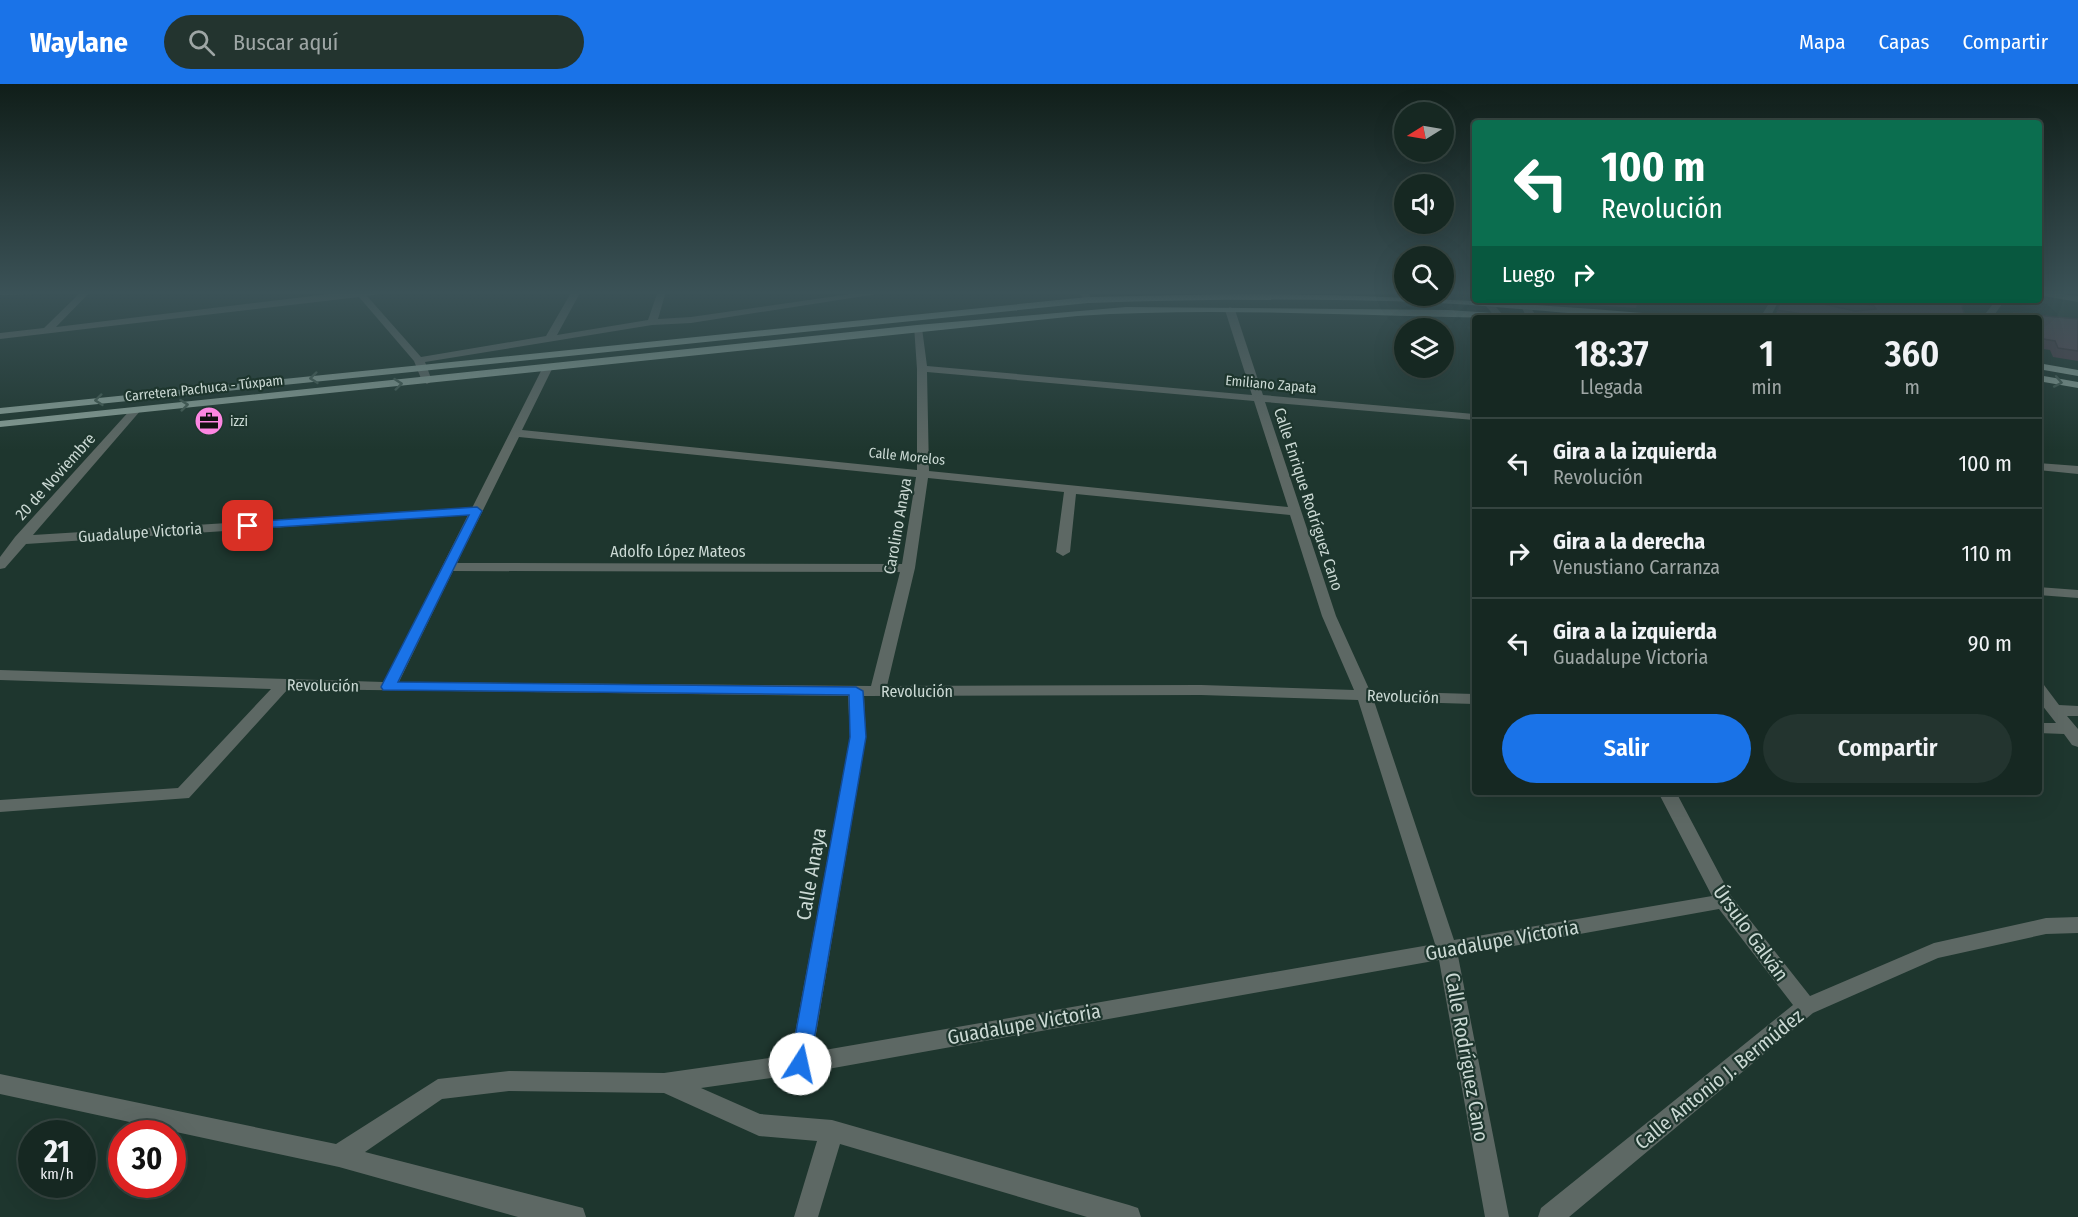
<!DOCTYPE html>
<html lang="es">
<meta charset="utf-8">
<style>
body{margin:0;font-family:"Fira Sans Condensed",sans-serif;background:#23342f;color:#f1f3f6;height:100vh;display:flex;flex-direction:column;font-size:22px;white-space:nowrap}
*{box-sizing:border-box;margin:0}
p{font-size:20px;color:#9ea6a5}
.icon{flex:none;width:33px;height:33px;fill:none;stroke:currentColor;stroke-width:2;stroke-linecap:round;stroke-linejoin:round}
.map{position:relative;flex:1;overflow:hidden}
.side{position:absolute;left:1472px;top:231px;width:570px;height:480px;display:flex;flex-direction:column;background:#162822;border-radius:6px;box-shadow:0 6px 24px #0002,0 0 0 2px #354440}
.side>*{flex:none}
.guide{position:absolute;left:1472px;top:36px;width:570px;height:183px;border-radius:6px;box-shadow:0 6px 24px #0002,0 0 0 2px #354440;background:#0b6e4f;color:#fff;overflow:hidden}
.needle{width:39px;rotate:259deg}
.tools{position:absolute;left:1394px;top:18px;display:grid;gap:12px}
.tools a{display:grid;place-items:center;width:60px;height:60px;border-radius:50%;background:#162822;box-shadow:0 6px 24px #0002,0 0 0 2px #354440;font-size:30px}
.speed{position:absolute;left:18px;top:1036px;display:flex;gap:12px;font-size:30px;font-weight:700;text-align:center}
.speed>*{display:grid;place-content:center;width:78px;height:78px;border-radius:50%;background:#162822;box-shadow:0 6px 24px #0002,0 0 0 2px #354440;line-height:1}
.speed small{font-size:15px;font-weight:400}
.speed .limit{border:9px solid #d22;background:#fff;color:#111}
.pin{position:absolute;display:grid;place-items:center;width:51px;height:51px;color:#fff;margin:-26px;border-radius:12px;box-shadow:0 3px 9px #0006}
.me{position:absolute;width:66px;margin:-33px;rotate:10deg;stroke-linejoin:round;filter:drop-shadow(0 0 4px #0008)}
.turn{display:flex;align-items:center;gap:21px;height:126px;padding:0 30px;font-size:27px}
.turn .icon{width:78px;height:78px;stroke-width:2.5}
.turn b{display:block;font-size:42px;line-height:51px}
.then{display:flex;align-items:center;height:57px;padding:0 30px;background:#0003;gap:12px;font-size:22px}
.eta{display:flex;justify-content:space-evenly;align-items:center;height:102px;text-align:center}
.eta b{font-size:36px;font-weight:600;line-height:42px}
.cta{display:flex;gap:12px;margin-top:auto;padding:12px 30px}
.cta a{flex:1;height:69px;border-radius:36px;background:#1a73e8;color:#fff;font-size:24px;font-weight:600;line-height:69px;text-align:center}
.cta a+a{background:#23342f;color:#f1f3f6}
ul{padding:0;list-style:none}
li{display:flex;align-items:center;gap:18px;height:90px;padding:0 30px;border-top:2px solid #354440}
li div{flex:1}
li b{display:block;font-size:22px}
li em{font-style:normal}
header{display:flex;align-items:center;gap:36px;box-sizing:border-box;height:84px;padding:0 30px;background:#1a73e8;color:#fff}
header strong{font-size:28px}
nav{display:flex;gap:33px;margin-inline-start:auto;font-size:21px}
.search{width:420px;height:54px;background:#23342f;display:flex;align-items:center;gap:15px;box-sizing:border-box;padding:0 21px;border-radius:33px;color:#9ea6a5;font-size:22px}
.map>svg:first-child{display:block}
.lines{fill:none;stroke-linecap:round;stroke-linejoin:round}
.minor{fill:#5d6864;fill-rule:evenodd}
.major{fill:#889f96;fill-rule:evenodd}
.wall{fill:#4f3e4a}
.building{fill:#5c4856;stroke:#40323c;stroke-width:1.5}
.oneway{stroke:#435b52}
.route{fill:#1a73e8;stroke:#114b97;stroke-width:1.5}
.labels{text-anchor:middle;stroke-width:4.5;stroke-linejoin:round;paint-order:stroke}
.far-street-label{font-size:14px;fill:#cbd9d4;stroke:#1e362e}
.far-poi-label{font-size:14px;fill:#cbd9d4;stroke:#1e362e;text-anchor:start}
.street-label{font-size:16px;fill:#cbd9d4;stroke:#1e362e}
.near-street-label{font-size:20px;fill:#cbd9d4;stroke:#1e362e}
</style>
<header>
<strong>Waylane</strong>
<div class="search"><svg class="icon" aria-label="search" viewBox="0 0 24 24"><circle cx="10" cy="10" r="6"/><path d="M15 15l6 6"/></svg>Buscar aquí</div>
<nav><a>Mapa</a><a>Capas</a><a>Compartir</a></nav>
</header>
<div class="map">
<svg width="2078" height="1133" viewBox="0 0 2078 1133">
<rect width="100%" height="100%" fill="#1e362e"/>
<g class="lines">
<!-- minor -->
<path class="minor" d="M0,207H44L40,210L0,211Z
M82,207H91L56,243L354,207H394L367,212L421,273L546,252L572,207H581L557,251L648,236L658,207H666L658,235L691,233L871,207H896L691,239L652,241L425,278L432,297L427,300L422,297L414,277L359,213L0,255V249L44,244Z
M1078,207H1087L1092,216L1085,218Z
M2038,207L2078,212V218L2038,211Z
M1481,216H1490L1502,230V234H1496Z
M1771,216H1779L1770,234H1760Z
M1996,216H2005L1992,234H1982Z
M1526,219L1529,220L1537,234H1527L1521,222Z
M1230,223L1235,226L1263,311L1474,330V336L1265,318L1336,532L1370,607L1474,610V620L1374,617L1454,856L1712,812L1658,708H1676L1731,812L1810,912L1934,859L2046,834L2078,833V849L2046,850L1938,874L1813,929L1569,1133H1538L1541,1124L1793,921L1719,825L1458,872L1509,1133H1485L1439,876L800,990L701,1004L760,1030L832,1036L1129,1121L1138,1124L1141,1133H1087L840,1060L818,1133H794L817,1057L759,1052L664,1009L509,1007L442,1015L365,1068L583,1124L586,1133H518L339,1083L0,1010V990L336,1060L438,995L509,987L664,989L791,971L850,653L848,612L288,605L189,714L0,728V716L178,704L271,605L0,596V586L384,598L468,431L26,460L5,484L0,485V473L15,453L132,324L136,323L141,326L33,451L472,424L542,285L547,282L552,285L522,346L917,386V285L914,242L922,244L927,282L1252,311L1225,226ZM927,288L1254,317L1288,423L929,387ZM519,353L916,393L902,480L457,479ZM928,394L1064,408L1056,468L1063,472L1070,468L1076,410L1290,431L1322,532L1354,606L1201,601L887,602L915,484ZM453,487L900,488L871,602L399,598ZM1201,611L1358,616L1435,860L813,968L866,653L864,612Z
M2038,379L2078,382V390L2038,386Z
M2038,503L2078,506V514L2038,511Z
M2038,599L2044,601L2059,621L2078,622V632H2067L2078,645V663L2072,661L2064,650L2038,649V639H2056L2038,616Z"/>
<!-- major -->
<path class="major" d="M1238,210C1383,210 1525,219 1669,231L1674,234C1595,234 1516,223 1438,219C1321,214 1205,215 1088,219L0,330V324L1088,213Z
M1126,223L1448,226L1524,231L1529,234C1378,234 1227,222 1077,232L0,343V337L917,241Z
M2038,279L2078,286V292L2038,285Z
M2038,291L2078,298V304L2038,297Z"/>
</g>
<!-- wall -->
<path class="wall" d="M2056,207H2078V211Z
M1560,216H1639L1636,224L1577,220L1576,217Z
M1782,216H1964L1962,223L1966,234H1774Z
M2014,229L2078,235V277L2053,273L2050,266L2038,264V234H2011Z"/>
<!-- building -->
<path class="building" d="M1782,216H1805L1855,227L1876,225L1874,222L1847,216H1964L1962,223L1966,234H1828L1777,226Z
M2014,229L2078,235V267L2058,264L2055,257L2038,254V234H2016Z"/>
<!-- one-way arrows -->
<defs><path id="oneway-chevron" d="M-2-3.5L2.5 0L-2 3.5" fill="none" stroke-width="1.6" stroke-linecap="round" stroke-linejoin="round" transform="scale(1.5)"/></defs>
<g class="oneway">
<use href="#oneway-chevron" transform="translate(314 294) rotate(174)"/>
<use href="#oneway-chevron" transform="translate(2058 298) rotate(11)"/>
<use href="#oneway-chevron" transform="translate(398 300) rotate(-6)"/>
<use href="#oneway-chevron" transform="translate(99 316) rotate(174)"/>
<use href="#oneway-chevron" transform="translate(184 321) rotate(-6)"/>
</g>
<!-- sky -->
<linearGradient id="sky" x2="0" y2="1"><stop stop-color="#101e19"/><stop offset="0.57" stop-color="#3b5257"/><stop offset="1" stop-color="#3b5257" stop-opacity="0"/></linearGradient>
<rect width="2078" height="366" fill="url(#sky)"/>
<!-- route -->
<path class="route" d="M477,423L482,427L398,598L856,603L863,607L866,653L810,980L807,986L800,989L793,986L790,980L850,653L849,611L383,606L381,603L469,431L248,445L242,442L248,438Z"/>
<!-- icons -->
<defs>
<g id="office-disc" transform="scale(1.5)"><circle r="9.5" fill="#fd86e2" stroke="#1e362e"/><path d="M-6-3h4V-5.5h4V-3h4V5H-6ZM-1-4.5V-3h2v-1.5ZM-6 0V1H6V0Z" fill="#111"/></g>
</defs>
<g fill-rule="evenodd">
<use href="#office-disc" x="209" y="337"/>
</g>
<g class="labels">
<!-- far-street labels -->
<g class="far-street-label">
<text transform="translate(1271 300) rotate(5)" y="5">Emiliano Zapata</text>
<text transform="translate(204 304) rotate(-6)" y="5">Carretera Pachuca - Túxpam</text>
<text transform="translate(907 372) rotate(6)" y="5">Calle Morelos</text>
</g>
<!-- far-poi labels -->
<g class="far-poi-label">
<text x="230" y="342">izzi</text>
</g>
<!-- street labels -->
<g class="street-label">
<text transform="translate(55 392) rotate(-48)" y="6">20 de Noviembre</text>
<text transform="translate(1309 415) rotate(72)" y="6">Calle Enrique Rodríguez Cano</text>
<text transform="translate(897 442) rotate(-80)" y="6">Carolino Anaya</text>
<text transform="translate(140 448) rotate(-4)" y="6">Guadalupe Victoria</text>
<text x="678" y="473">Adolfo López Mateos</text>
<text transform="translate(323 601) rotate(1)" y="6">Revolución</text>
<text x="917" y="613">Revolución</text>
<text transform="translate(1403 612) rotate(2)" y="6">Revolución</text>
</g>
<!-- near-street labels -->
<g class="near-street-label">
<text transform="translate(811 790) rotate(-80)" y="7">Calle Anaya</text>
<text transform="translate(1751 849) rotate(54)" y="7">Úrsulo Galván</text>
<text transform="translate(1502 856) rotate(-10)" y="7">Guadalupe Victoria</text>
<text transform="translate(1024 940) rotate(-10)" y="7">Guadalupe Victoria</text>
<text transform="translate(1467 973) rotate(80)" y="7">Calle Rodríguez Cano</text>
<text transform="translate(1719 995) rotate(-39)" y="7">Calle Antonio J. Bermúdez</text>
</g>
</g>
</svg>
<div class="tools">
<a><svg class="needle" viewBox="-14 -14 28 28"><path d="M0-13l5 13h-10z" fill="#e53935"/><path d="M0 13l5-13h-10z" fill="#9ea6a5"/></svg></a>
<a><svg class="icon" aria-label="sound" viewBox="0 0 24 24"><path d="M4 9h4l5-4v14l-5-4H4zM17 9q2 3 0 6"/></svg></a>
<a><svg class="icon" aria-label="search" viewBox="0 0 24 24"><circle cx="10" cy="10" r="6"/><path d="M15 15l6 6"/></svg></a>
<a><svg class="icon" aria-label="layers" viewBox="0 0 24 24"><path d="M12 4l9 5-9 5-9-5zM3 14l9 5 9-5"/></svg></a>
</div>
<div class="speed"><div>21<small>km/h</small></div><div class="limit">30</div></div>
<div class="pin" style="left:248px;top:442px;background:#d93025"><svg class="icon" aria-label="arrive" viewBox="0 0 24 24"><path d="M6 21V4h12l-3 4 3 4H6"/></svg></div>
<svg class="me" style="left:800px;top:980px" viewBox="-20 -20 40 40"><circle r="19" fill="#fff"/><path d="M0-13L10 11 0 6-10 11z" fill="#1a73e8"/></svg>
<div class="guide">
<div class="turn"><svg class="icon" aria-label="left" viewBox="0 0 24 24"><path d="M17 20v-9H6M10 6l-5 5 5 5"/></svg><div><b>100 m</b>Revolución</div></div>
<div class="then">Luego<svg class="icon" aria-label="right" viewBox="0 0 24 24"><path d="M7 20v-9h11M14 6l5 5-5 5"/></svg></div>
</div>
<section class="side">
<div class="eta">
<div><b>18:37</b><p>Llegada</p></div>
<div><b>1</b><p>min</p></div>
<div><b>360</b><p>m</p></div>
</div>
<ul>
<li><svg class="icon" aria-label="left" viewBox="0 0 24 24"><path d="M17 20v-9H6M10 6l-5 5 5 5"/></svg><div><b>Gira a la izquierda</b><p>Revolución</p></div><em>100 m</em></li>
<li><svg class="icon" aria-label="right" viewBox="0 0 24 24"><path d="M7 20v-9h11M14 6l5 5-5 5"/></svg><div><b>Gira a la derecha</b><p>Venustiano Carranza</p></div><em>110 m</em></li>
<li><svg class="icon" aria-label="left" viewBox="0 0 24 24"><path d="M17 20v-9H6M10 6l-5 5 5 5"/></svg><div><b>Gira a la izquierda</b><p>Guadalupe Victoria</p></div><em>90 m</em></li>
</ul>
<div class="cta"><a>Salir</a><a>Compartir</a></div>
</section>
</div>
